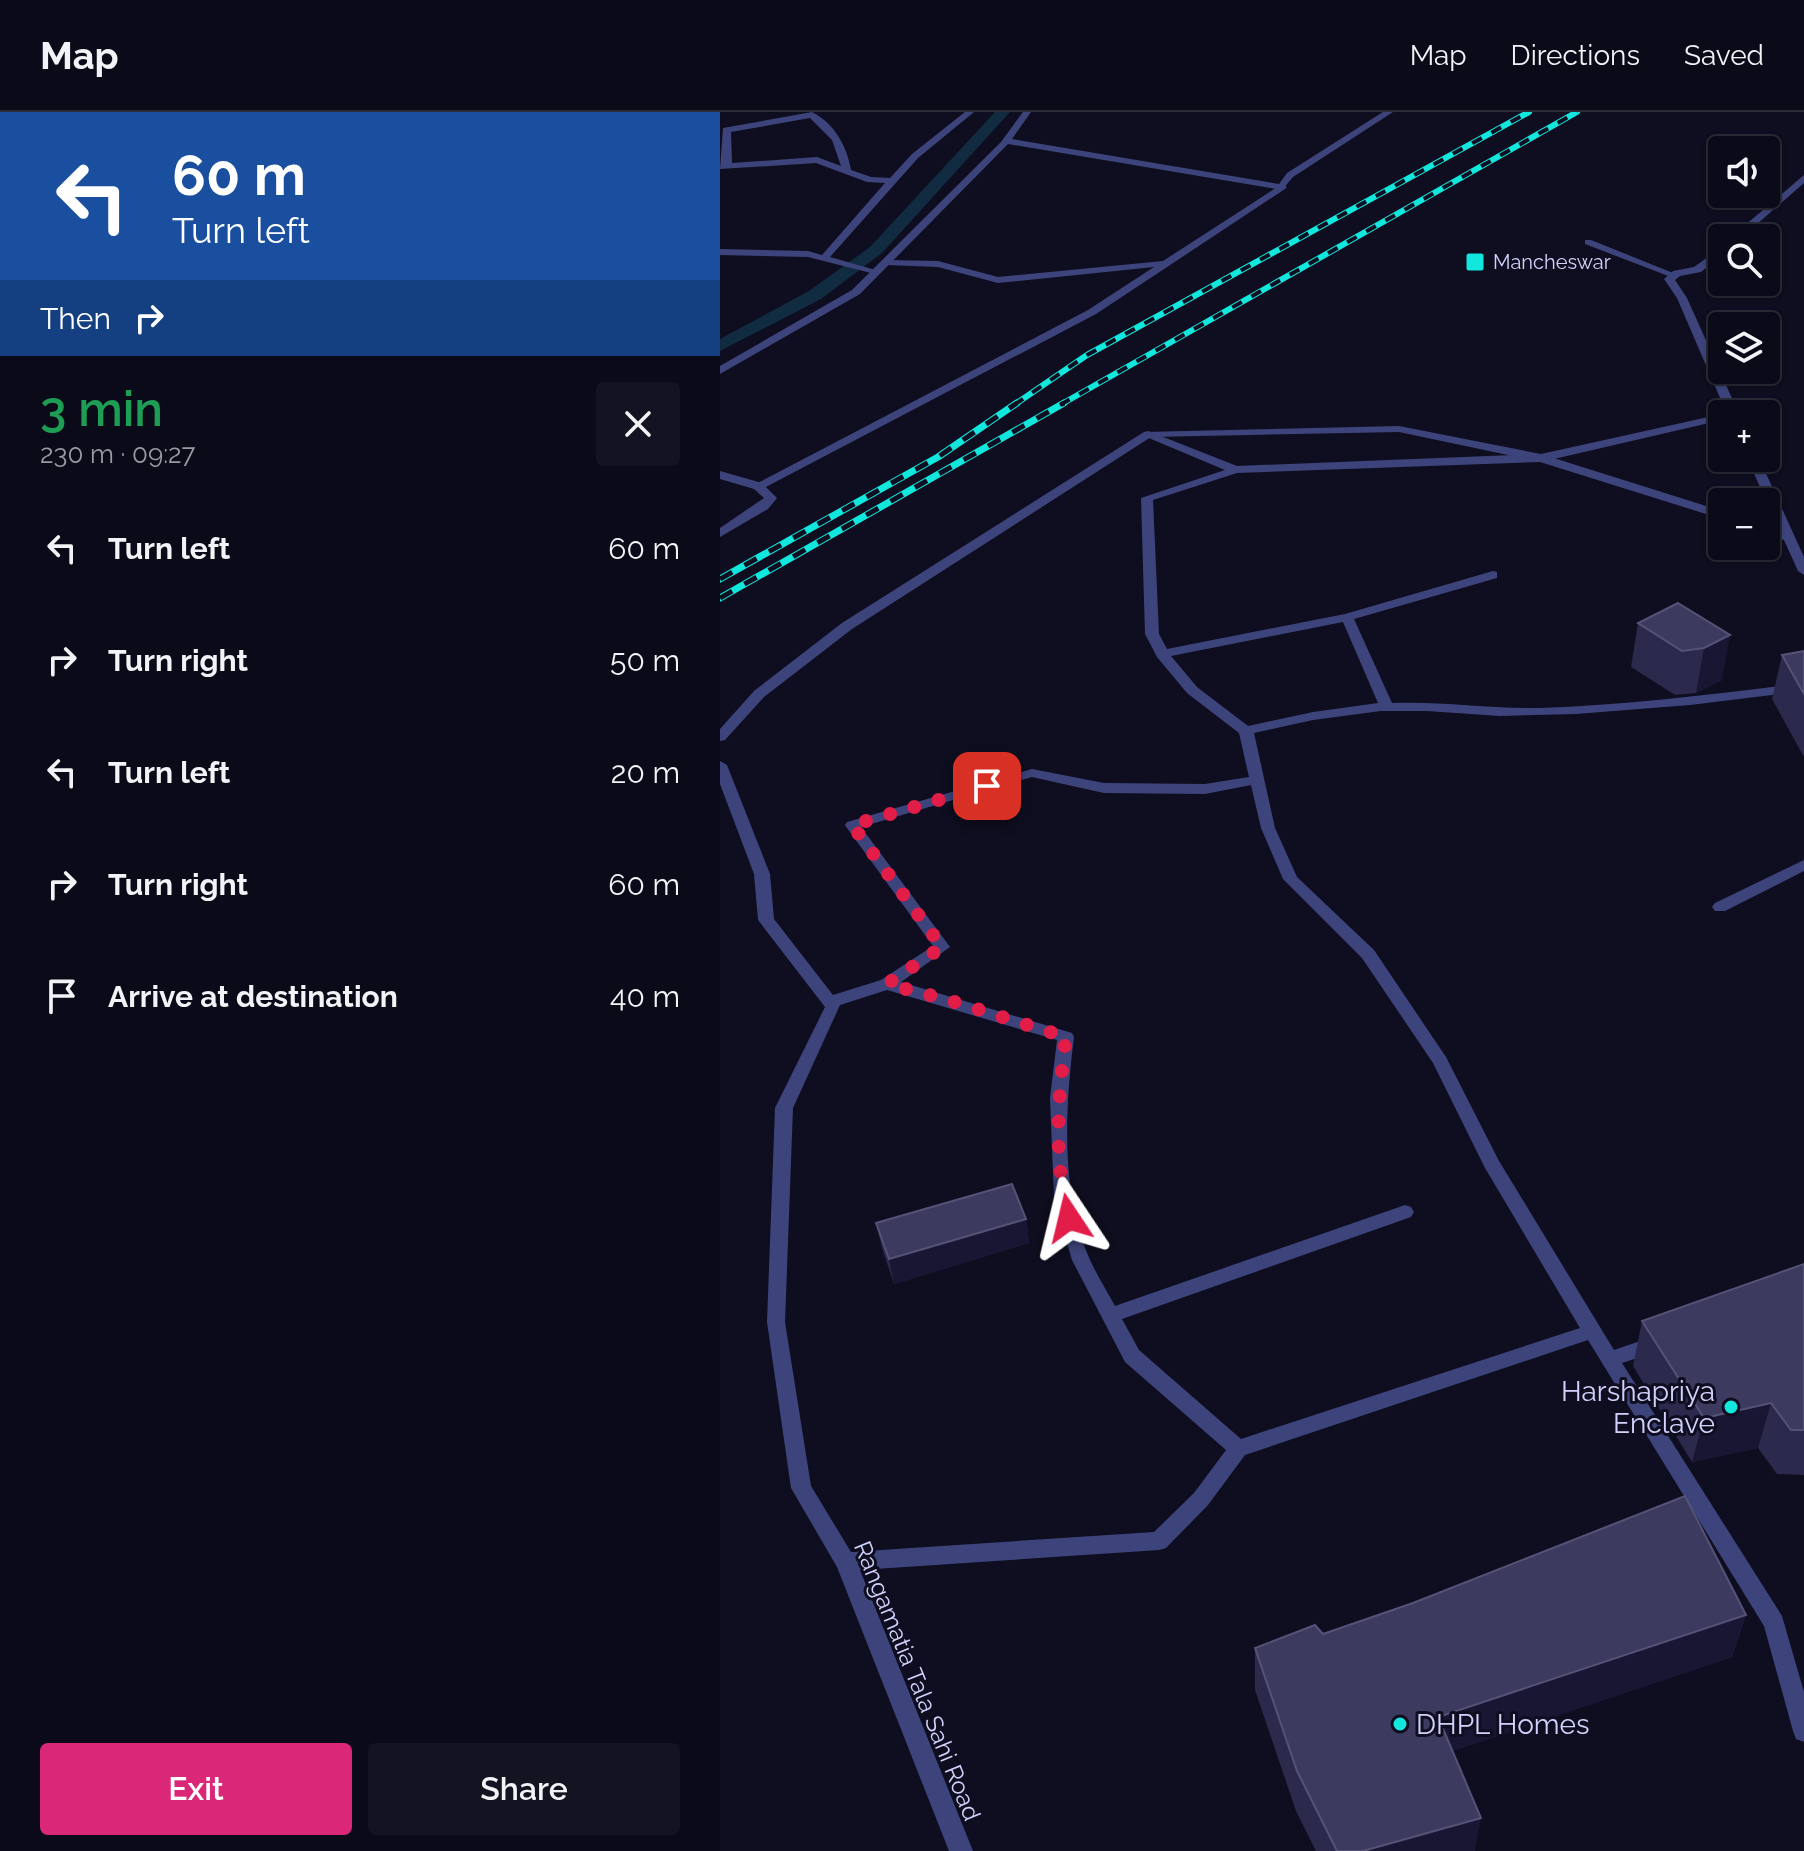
<!DOCTYPE html>
<meta charset="utf-8">
<style>
body{margin:0;font-family:Raleway,sans-serif;background:#141321;color:#f1f3f6;height:100vh;display:flex;flex-direction:column;font-size:30px;white-space:nowrap}
*{box-sizing:border-box;margin:0}
p{font-size:26px;color:#9a9aa2}
.icon{flex:none;width:44px;height:44px;fill:none;stroke:currentColor;stroke-width:2;stroke-linecap:round;stroke-linejoin:round}
.map{position:relative;flex:1;overflow:hidden}
.details{display:flex;flex-direction:column;background:#0b0a18;width:720px}
.details>*{flex:none}
.top-card{background:#1a4fa0;color:#fff;overflow:hidden}
.controls{position:absolute;left:988px;top:24px;display:grid;gap:16px}
.controls a{display:grid;place-items:center;width:72px;height:72px;border-radius:8px;background:#0b0a18;box-shadow:0 2px 6px #0004,0 0 0 2px #2b2b37;font-size:40px}
.pin{position:absolute;display:grid;place-items:center;width:68px;height:68px;color:#fff;margin:-34px;border-radius:16px;box-shadow:0 4px 12px #0006}
.me{position:absolute;width:88px;margin:-44px;rotate:350deg;stroke-linejoin:round;filter:drop-shadow(0 0 6px #0008)}
.turn{display:flex;align-items:center;gap:28px;height:168px;padding:0 40px;font-size:36px}
.turn .icon{width:104px;height:104px;stroke-width:2.5}
.turn b{display:block;font-size:56px;line-height:68px}
.then{display:flex;align-items:center;height:76px;padding:0 40px;background:#0003;gap:16px;font-size:30px}
.round{display:grid;place-items:center;flex:none;width:84px;height:84px;border-radius:8px;background:#141321}
.head{display:flex;align-items:center;justify-content:space-between;height:136px;padding:0 40px}
h1{font-size:48px;font-weight:600;line-height:60px;color:#1e9e55}
.cta{display:flex;gap:16px;margin-top:auto;padding:16px 40px}
.cta a{flex:1;height:92px;border-radius:8px;background:#db2777;color:#fff;font-size:32px;font-weight:600;line-height:92px;text-align:center}
.cta a+a{background:#141321;color:#f1f3f6}
ul{padding:0;list-style:none}
li{display:flex;align-items:center;gap:24px;height:112px;padding:0 40px}
li div{flex:1}
li b{display:block;font-size:30px}
li em{font-style:normal}
header{display:flex;align-items:center;gap:48px;box-sizing:border-box;height:112px;padding:0 40px;background:#0b0a18;border-bottom:2px solid #2b2b37}
header strong{font-size:38px}
nav{display:flex;gap:44px;margin-inline-start:auto;font-size:28px}
main{display:flex;flex:1;min-height:0}
.map>svg:first-child{display:block}
.lines{fill:none;stroke-linecap:round;stroke-linejoin:round}
.canal{fill:#112b41;fill-rule:evenodd}
.service{fill:#3d447b;fill-rule:evenodd}
.minor{fill:#3d447b;fill-rule:evenodd}
.tertiary{fill:#3d447b;fill-rule:evenodd}
.rail-far1-casing{stroke:#11e7dd;stroke-width:6}
.rail-casing{stroke:#11e7dd;stroke-width:7}
.rail-far1{stroke:#0f0e20;stroke-width:4;stroke-dasharray:11;stroke-linecap:butt}
.rail{stroke:#0f0e20;stroke-width:5;stroke-dasharray:14;stroke-linecap:butt}
.wall{fill:#2b294c}
.shaded-wall{fill:#181633}
.building{fill:#3c3b5f;stroke:#545377;stroke-width:2}
.route{stroke:#e11d48;stroke-width:14;stroke-dasharray:0 25.2}
.poi-dot{fill:#11e7dd;stroke:#0f0e20;stroke-width:3}
.labels{text-anchor:middle;stroke-width:6;stroke-linejoin:round;paint-order:stroke}
.far-poi-label{font-size:20px;fill:#d1d2fb;stroke:#0f0e20;text-anchor:start}
.street-label{font-size:24px;fill:#d1d2fb;stroke:#0f0e20}
.near-poi-label{font-size:28px;fill:#d1d2fb;stroke:#0f0e20;text-anchor:end}
</style>
<header>
<strong>Map</strong>
<nav><a>Map</a><a>Directions</a><a>Saved</a></nav>
</header>
<main>
<section class="details">
<div class="top-card">
<div class="turn"><svg class="icon" aria-label="left" viewBox="0 0 24 24"><path d="M17 20v-9H6M10 6l-5 5 5 5"/></svg><div><b>60 m</b>Turn left</div></div>
<div class="then">Then<svg class="icon" aria-label="right" viewBox="0 0 24 24"><path d="M7 20v-9h11M14 6l5 5-5 5"/></svg></div>
</div>
<div class="head"><div><h1>3 min</h1><p>230 m · 09:27</p></div><a class="round"><svg class="icon" aria-label="close" viewBox="0 0 24 24"><path d="M6 6l12 12M18 6L6 18"/></svg></a></div>
<ul>
<li><svg class="icon" aria-label="left" viewBox="0 0 24 24"><path d="M17 20v-9H6M10 6l-5 5 5 5"/></svg><div><b>Turn left</b></div><em>60 m</em></li>
<li><svg class="icon" aria-label="right" viewBox="0 0 24 24"><path d="M7 20v-9h11M14 6l5 5-5 5"/></svg><div><b>Turn right</b></div><em>50 m</em></li>
<li><svg class="icon" aria-label="left" viewBox="0 0 24 24"><path d="M17 20v-9H6M10 6l-5 5 5 5"/></svg><div><b>Turn left</b></div><em>20 m</em></li>
<li><svg class="icon" aria-label="right" viewBox="0 0 24 24"><path d="M7 20v-9h11M14 6l5 5-5 5"/></svg><div><b>Turn right</b></div><em>60 m</em></li>
<li><svg class="icon" aria-label="arrive" viewBox="0 0 24 24"><path d="M6 21V4h12l-3 4 3 4H6"/></svg><div><b>Arrive at destination</b></div><em>40 m</em></li>
</ul>
<div class="cta"><a>Exit</a><a>Share</a></div>
</section>
<div class="map">
<svg width="1084" height="1739" viewBox="0 0 1084 1739">
<rect width="100%" height="100%" fill="#0f0e20"/>
<g class="lines">
<!-- canal -->
<path class="canal" d="M275,0H290L162,141L101,187L0,239V227L89,179L150,135Z"/>
<!-- service -->
<path class="service" d="M865,128H871L958,163L951,165L865,132Z"/>
<!-- minor -->
<path class="minor" d="M92,0C114,11 127,34 131,58L151,65L170,66L192,42L245,0H254L198,46L110,145L159,159V163L88,145L0,143V137L88,139L102,143L165,71L147,70L96,51L0,57L3,16ZM90,6L112,28L121,54L97,45L12,51L11,20Z
M562,72L567,75L565,77L376,202L42,377L38,378L32,374L368,198L434,155L278,171L218,155L167,153L162,150L163,148L218,149L278,165L443,149Z
M428,319L517,354L821,342L1002,399V407L820,350L517,361L433,388L439,522L447,537L625,502L773,459L777,460V466L634,507L672,591C721,589 770,597 820,596C908,593 996,582 1084,571V579L970,593L856,602L780,604L707,599H661L593,608L534,621L555,716L577,765L654,838L726,945L779,1049L894,1238L935,1224L942,1226L944,1232L942,1238L902,1251L1062,1504L1084,1580V1630L1076,1627L1073,1619L1044,1514L868,1228L525,1343L488,1393L446,1436L439,1438L140,1458L253,1739H229L117,1455L71,1376L47,1210L55,996L105,895L38,808L34,762L0,672V649L7,653L50,762L54,807L113,883L161,868L213,834L127,716L125,713L127,710L312,657L384,671L485,672L529,665L519,621L467,581L437,545L425,522L421,386L505,358L424,324V320ZM623,510L658,591L593,600L528,614L477,575L451,544ZM312,665L384,681L485,682L531,673L541,716L563,767L642,846L713,951L765,1056L860,1216L521,1327L419,1238L402,1207L691,1105L694,1100L691,1095L685,1093L395,1194C387,1179 378,1165 371,1150C340,1082 345,997 354,925L352,921L181,870L230,835L141,715ZM167,878L337,928L330,986L334,1086L352,1148L405,1250L506,1338L474,1381L434,1420L131,1440L91,1374L65,1210L73,996L120,893Z
M1027,346H1039L1084,445V463L1078,459L1064,428L1046,422V414L1060,419Z
M1084,748V759L1005,799H995L992,795L995,791Z"/>
<!-- tertiary -->
<path class="tertiary" d="M303,0H311L292,27L559,72L567,61L663,0H673L573,65L562,78L288,32L140,182L0,262V254L132,178L281,30Z
M1084,63V71L1021,126H1010Z
M1002,135V143L981,160L960,164L955,168L967,186L1019,302H1007L957,186L944,167L953,159L974,155Z
M1002,302V308L821,350L679,320L431,325L132,517L44,585L5,628L0,629V617L34,579L122,511L424,320L679,314L821,342Z
M0,359L42,371L57,386L48,397L0,425V416L44,386L34,377L0,367Z"/>
<!-- rail-far1 casing -->
<g class="rail-far1-casing">
<path id="rail-far1" d="M294,293L367,243L809,0
M340,293L857,0"/>
</g>
<!-- rail casing -->
<g class="rail-casing">
<path id="rail" d="M0,467L218,345L297,291
M0,486L344,291"/>
</g>
<!-- rail-far1 -->
<use href="#rail-far1" class="rail-far1"/>
<!-- rail -->
<use href="#rail" class="rail"/>
</g>
<!-- wall -->
<path class="wall" d="M958,491L1002,568L976,581L955,583L911,555L918,511Z
M1084,539V645L1052,587L1062,543Z
M306,1107L309,1131L174,1172L162,1136L156,1111Z
M1084,1152V1363L1057,1362L1038,1336L972,1350L913,1254L922,1209Z
M1026,1503L1012,1545L732,1639L755,1739H596L576,1699L535,1578V1536L603,1522Z"/>
<!-- shaded-wall -->
<path class="shaded-wall" d="M1010,523L1002,568L976,581L984,536Z
M306,1107L309,1131L174,1172L169,1147Z
M1051,1291L1038,1336L972,1350L984,1306Z
M1026,1503L1012,1545L712,1646L718,1605Z
M761,1706L755,1739H643Z"/>
<!-- building -->
<path class="building" d="M958,491L1010,523L984,536L962,539L918,511Z
M1084,539V582L1062,543Z
M292,1072L306,1107L169,1147L156,1111Z
M1084,1152V1318H1071L1051,1291L984,1306L922,1209Z
M965,1384L1026,1503L718,1605L761,1706L643,1739H617L577,1659L535,1536L595,1513L603,1522L693,1491Z"/>
<g class="lines">
<!-- route -->
<path class="route" d="M267,674L132,713L222,835L167,872L228,888L346,925C338,984 333,1048 349,1106"/>
</g>
<!-- markers -->
<g class="poi-dot">
<rect x="745" y="140" width="20" height="20" rx="4"/>
<circle cx="1011" cy="1295" r="8"/>
<circle cx="680" cy="1612" r="8"/>
</g>
<g class="labels">
<!-- far-poi labels -->
<g class="far-poi-label">
<text x="773" y="157">Mancheswar</text>
</g>
<!-- street labels -->
<g class="street-label">
<text transform="translate(197 1569) rotate(68)" y="8">Rangamatia Tala Sahi Road</text>
</g>
<!-- near-poi labels -->
<g class="near-poi-label">
<text x="995" y="1289">Harshapriya<tspan x="995" dy="32">Enclave</tspan></text>
<text x="696" y="1622" text-anchor="start">DHPL Homes</text>
</g>
</g>
</svg>
<div class="controls">
<a><svg class="icon" aria-label="sound" viewBox="0 0 24 24"><path d="M4 9h4l5-4v14l-5-4H4zM17 9q2 3 0 6"/></svg></a>
<a><svg class="icon" aria-label="search" viewBox="0 0 24 24"><circle cx="10" cy="10" r="6"/><path d="M15 15l6 6"/></svg></a>
<a><svg class="icon" aria-label="layers" viewBox="0 0 24 24"><path d="M12 4l9 5-9 5-9-5zM3 14l9 5 9-5"/></svg></a>
<a>+</a>
<a>−</a>
</div>
<div class="pin" style="left:267px;top:674px;background:#d93025"><svg class="icon" aria-label="arrive" viewBox="0 0 24 24"><path d="M6 21V4h12l-3 4 3 4H6"/></svg></div>
<svg class="me" style="left:349px;top:1106px" viewBox="-20 -20 40 40"><path d="M0-17L14 15 0 8-14 15z" fill="#e11d48" stroke="#fff" stroke-width="4"/></svg>
</div>
</main>
